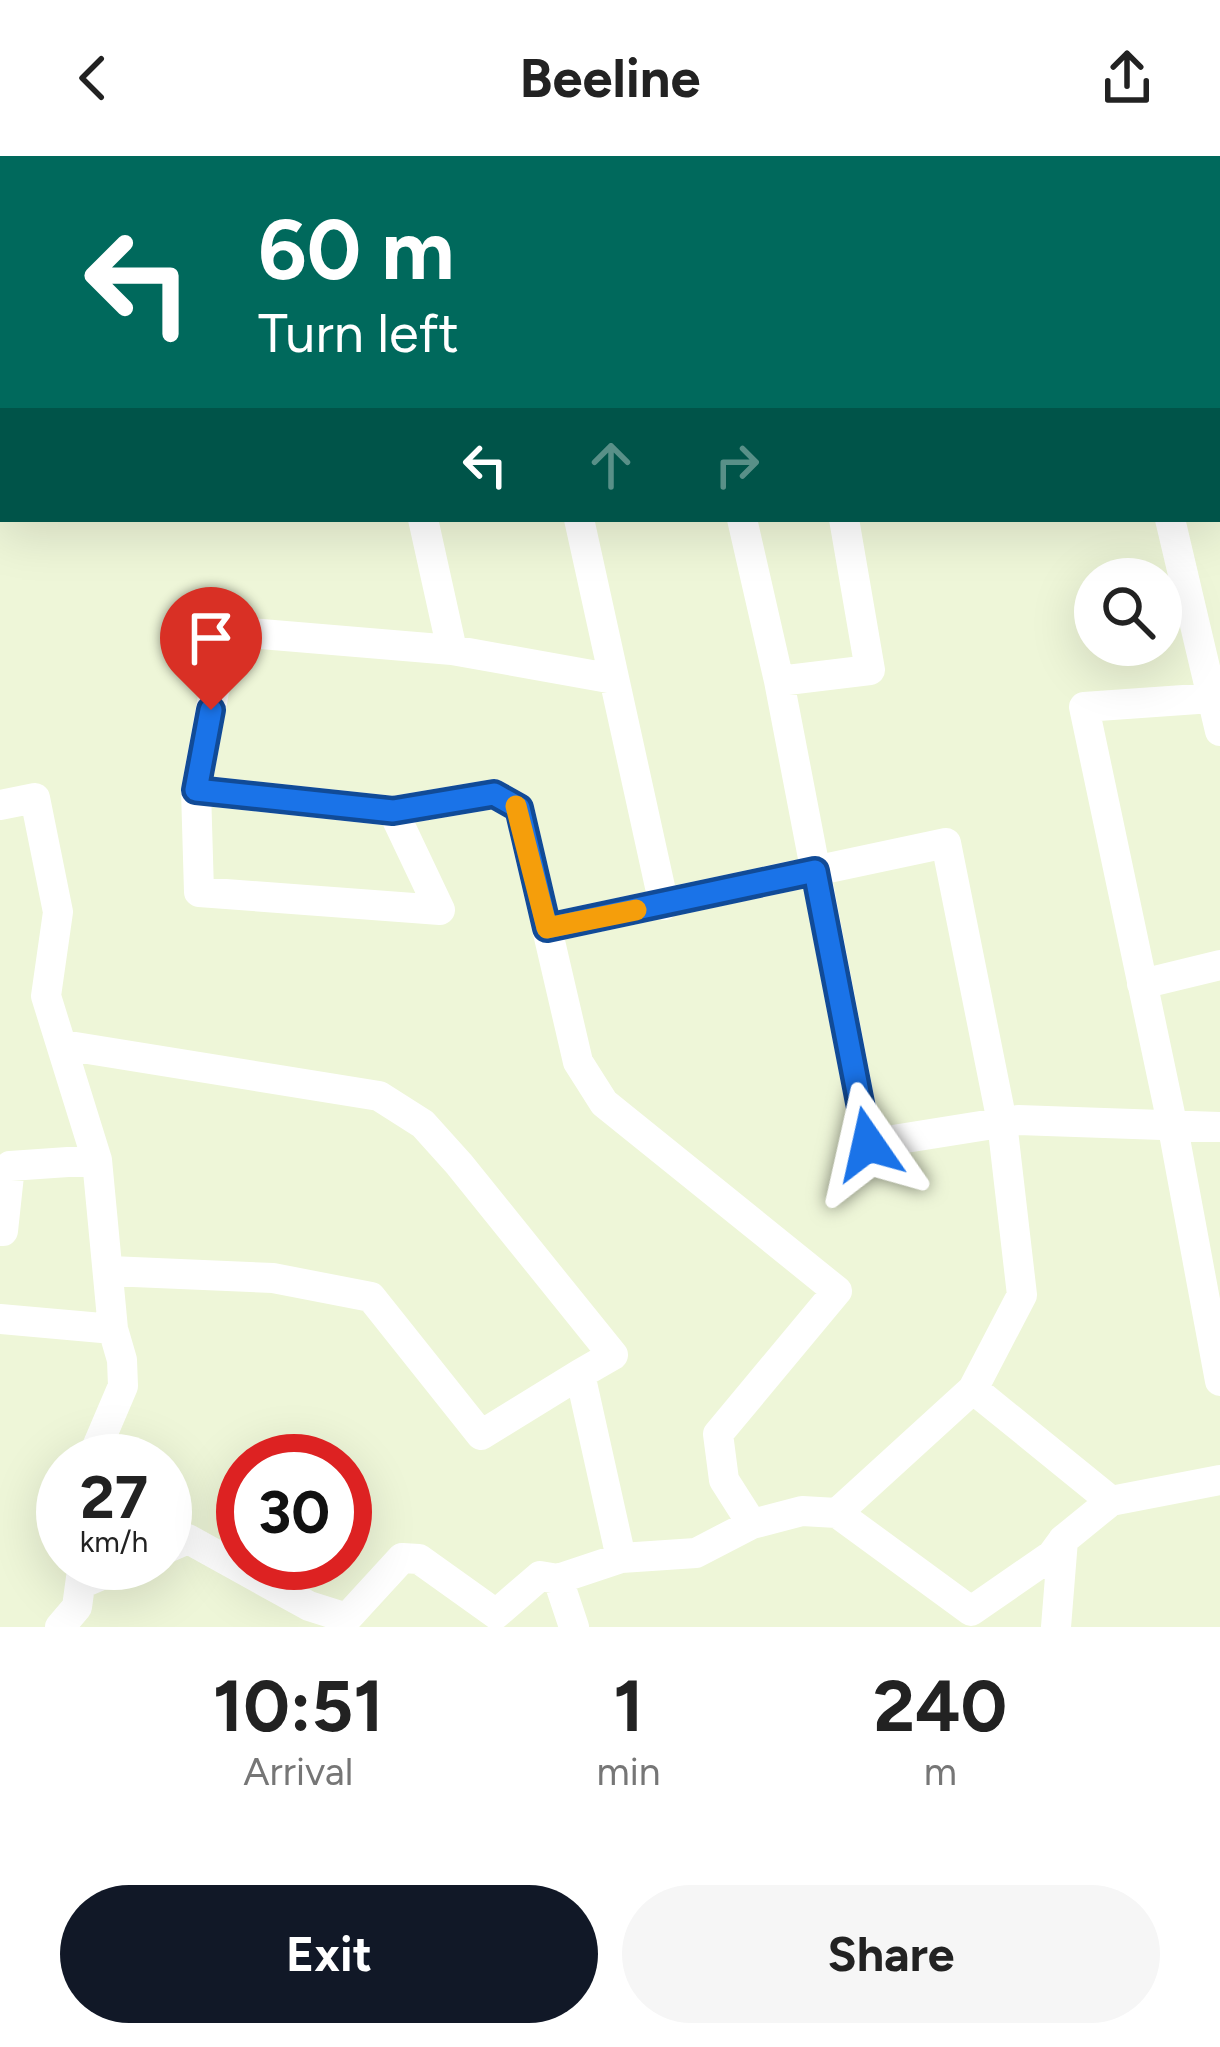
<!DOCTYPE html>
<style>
body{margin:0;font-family:Figtree,sans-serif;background:#f6f6f6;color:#222;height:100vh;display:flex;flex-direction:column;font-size:45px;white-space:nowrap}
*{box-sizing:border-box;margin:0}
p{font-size:39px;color:#767676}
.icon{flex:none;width:66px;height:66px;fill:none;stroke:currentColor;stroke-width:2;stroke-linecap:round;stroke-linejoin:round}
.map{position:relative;height:1471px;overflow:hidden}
.drawer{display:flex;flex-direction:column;background:#fff;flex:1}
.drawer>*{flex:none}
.guide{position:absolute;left:0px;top:0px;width:1221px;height:366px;box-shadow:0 12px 48px #0002;background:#00695c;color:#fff;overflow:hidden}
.controls{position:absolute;left:1074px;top:402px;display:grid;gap:24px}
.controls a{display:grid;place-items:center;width:108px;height:108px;border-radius:50%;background:#fff;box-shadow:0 12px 48px #0002;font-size:60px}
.speed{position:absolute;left:36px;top:1278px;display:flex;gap:24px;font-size:60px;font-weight:700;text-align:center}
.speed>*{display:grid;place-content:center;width:156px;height:156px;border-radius:50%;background:#fff;box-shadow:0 12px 48px #0002;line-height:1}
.speed small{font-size:30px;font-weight:400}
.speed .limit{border:18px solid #d22;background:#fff;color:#111}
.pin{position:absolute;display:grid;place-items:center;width:102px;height:102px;color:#fff;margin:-123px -51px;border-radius:50% 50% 50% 0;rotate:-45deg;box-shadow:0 0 12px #0007}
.pin .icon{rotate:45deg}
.me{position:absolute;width:132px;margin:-66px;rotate:349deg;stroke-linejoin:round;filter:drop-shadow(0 0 9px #0008)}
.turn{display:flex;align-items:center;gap:42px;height:252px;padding:0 60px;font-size:54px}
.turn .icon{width:156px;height:156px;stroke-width:2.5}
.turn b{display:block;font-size:84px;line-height:102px}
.lanes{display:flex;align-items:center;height:114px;padding:0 60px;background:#0003;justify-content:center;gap:60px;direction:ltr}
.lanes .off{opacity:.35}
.eta{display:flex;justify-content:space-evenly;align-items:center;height:204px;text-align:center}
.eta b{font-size:72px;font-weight:700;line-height:84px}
.action{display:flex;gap:24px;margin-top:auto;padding:24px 60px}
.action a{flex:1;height:138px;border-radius:72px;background:#111827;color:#fff;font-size:48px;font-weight:700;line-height:138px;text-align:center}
.action a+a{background:#f6f6f6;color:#222}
header{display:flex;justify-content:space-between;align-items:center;height:156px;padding:0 60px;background:#fff;font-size:54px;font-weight:700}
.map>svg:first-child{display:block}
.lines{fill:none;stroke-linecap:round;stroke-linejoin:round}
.minor{stroke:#fff;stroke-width:30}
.route-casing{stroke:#114b97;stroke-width:30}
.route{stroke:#1a73e8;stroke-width:21}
.slow{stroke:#f59e0b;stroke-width:21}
</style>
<header><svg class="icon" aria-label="back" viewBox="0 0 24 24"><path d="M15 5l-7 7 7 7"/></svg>Beeline<svg class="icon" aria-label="share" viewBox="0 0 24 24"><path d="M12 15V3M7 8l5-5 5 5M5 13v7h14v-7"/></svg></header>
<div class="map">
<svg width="1220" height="1471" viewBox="0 0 1220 1471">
<rect width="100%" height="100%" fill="#eef6d8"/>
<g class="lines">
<!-- minor -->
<path class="minor" d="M414,0V3
M684,0V3
M837,0L838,3
M991,0V3
M1180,0L1181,3
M0,125L3,127
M1218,145L1220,152
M1218,186L1220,185
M423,363L452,494
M579,363L664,749
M742,363L779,525L868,988L1018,964L1220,971
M1170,363L1220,575
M614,523L452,494L225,475L196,634L199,736L440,754L393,655L494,638L519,652L578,906L604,947L837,1135L718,1278L724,1324L752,1368
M779,525L870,514L844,363
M1212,542L1084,551L1173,972L1220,1225
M196,634L393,655
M0,649L35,642L58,756L46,840L97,1004L113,1173L122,1204L123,1230L91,1305
M547,772L946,687L1002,966L1022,1139L973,1233L837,1357
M1142,828L1220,809
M63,889L379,940L423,968L459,1008L613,1199L580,1218L621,1402
M0,1075H3L10,1010L97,1004
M110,1115L273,1122L371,1141L481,1279L580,1218
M0,1163L113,1173
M973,1233L1111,1345
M165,1393L188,1383L309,1450L347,1462L402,1402L419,1403L496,1458L540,1420L558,1423
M83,1427L130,1407
M60,1471L77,1451L83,1407
M574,1471L558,1423L621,1402L696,1397L752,1368L802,1355L837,1357L971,1455L1052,1399L1063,1384L1111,1345L1220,1324
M1056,1471L1063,1384"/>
</g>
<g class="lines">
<!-- route casing -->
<g class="route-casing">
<path id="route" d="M211,554L196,634L393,655L494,638L519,652L547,772L815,715L868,988"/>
</g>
<!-- route -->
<use href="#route" class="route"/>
<!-- slow -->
<path class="slow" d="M516,650L547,772L636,754"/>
</g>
</svg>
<div class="controls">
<a><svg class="icon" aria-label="search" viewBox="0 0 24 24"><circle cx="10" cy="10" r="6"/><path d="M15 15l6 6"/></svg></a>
</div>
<div class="speed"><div>27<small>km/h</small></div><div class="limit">30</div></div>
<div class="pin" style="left:211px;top:554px;background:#d93025"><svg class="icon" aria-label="arrive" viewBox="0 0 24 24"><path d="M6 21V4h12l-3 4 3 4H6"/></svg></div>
<svg class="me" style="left:868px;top:988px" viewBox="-20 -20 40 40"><path d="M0-17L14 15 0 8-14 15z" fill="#1a73e8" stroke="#fff" stroke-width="4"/></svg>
<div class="guide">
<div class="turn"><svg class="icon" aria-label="left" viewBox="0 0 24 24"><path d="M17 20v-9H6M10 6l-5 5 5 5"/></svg><div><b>60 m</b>Turn left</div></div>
<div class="lanes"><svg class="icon" aria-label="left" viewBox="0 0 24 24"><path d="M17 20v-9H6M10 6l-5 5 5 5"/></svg><svg class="icon off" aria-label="ahead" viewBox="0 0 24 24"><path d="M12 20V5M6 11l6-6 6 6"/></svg><svg class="icon off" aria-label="right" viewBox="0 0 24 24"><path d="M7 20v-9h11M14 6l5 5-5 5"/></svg></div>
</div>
</div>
<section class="drawer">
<div class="eta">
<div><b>10:51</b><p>Arrival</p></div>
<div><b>1</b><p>min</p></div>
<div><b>240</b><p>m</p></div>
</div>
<div class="action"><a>Exit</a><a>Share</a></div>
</section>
